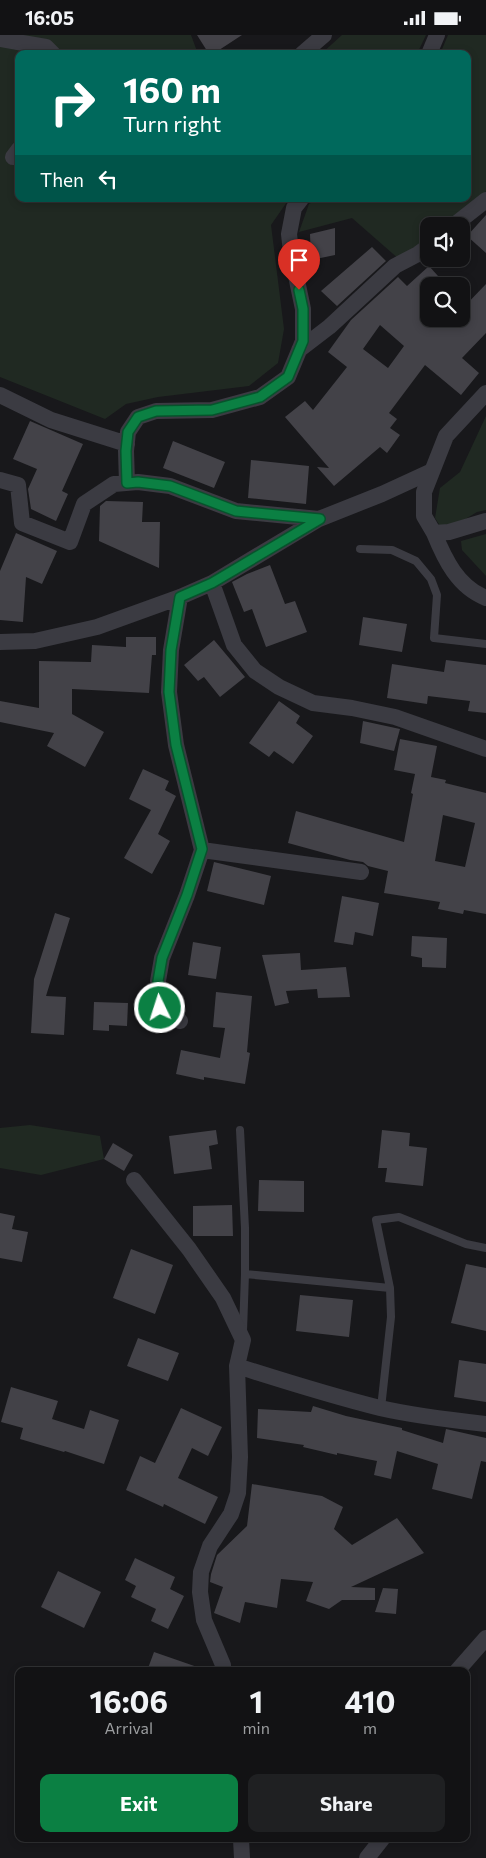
<!DOCTYPE html>
<style>
body{margin:0;font-family:Commissioner,sans-serif;background:#1f2022;color:#f1f3f6;height:100vh;display:flex;flex-direction:column;font-size:19px;white-space:nowrap}
*{box-sizing:border-box;margin:0}
p{font-size:16px;color:#9c9ea0}
.icon{flex:none;width:28px;height:28px;fill:none;stroke:currentColor;stroke-width:2;stroke-linecap:round;stroke-linejoin:round}
.map{position:relative;flex:1;overflow:hidden}
.drawer{position:absolute;left:15px;top:1632px;width:455px;height:175px;display:flex;flex-direction:column;background:#121214;border-radius:10px;box-shadow:0 2px 8px #0003,0 0 0 1px #313234}
.drawer>*{flex:none}
.guide{position:absolute;left:15px;top:15px;width:456px;height:152px;border-radius:10px;box-shadow:0 2px 8px #0003,0 0 0 1px #313234;background:#00695c;color:#fff;overflow:hidden}
.fabs{position:absolute;left:420px;top:182px;display:grid;gap:10px}
.fabs a{display:grid;place-items:center;width:50px;height:50px;border-radius:10px;background:#121214;box-shadow:0 2px 8px #0003,0 0 0 1px #313234;font-size:25px}
.pin{position:absolute;display:grid;place-items:center;width:42px;height:42px;color:#fff;margin:-51px -21px;border-radius:50% 50% 50% 0;rotate:-45deg;box-shadow:0 0 5px #0007}
.pin .icon{rotate:45deg}
.me{position:absolute;width:55px;margin:-28px;rotate:356deg;stroke-linejoin:round;filter:drop-shadow(0 0 4px #0008)}
.turn{display:flex;align-items:center;gap:18px;height:105px;padding:0 25px;font-size:22px}
.turn .icon{width:65px;height:65px;stroke-width:2.5}
.turn b{display:block;font-size:35px;line-height:42px}
.then{display:flex;align-items:center;height:48px;padding:0 25px;background:#0003;gap:10px;font-size:19px}
.eta{display:flex;justify-content:space-evenly;align-items:center;height:85px;text-align:center}
.eta b{font-size:30px;font-weight:700;line-height:35px}
.cta{display:flex;gap:10px;margin-top:auto;padding:10px 25px}
.cta a{flex:1;height:58px;border-radius:10px;background:#0b8043;color:#fff;font-size:20px;font-weight:700;line-height:58px;text-align:center}
.cta a+a{background:#1f2022;color:#f1f3f6}
.status{display:flex;justify-content:space-between;align-items:center;height:35px;padding:0 25px;background:#121214;direction:ltr}
.status svg{height:14px;fill:currentColor}
.map>svg:first-child{display:block}
.green{fill:#202922}
.building{fill:#434248;fill-rule:evenodd}
.lines{fill:none;stroke-linecap:round;stroke-linejoin:round}
.service{stroke:#3b3b42;stroke-width:8}
.minor{stroke:#3b3b42;stroke-width:16}
.route-casing{stroke:#07532c;stroke-width:12}
.route{stroke:#0b8043;stroke-width:9}
</style>
<div class="status"><b>16:05</b><svg viewBox="0 0 49 12"><path d="M0 12V9h3v3zM5 12V6h3v6zM10 12V3h3v9zM15 12V0h3v12zM26 1h20v11H26zM47 4h2v5h-2z"/></svg></div>
<div class="map">
<svg width="486" height="1823" viewBox="0 0 486 1823">
<rect width="100%" height="100%" fill="#18181b"/>
<!-- green -->
<path class="green" d="M0,0H191L198,19H19V164H289L271,190L284,294L278,328L249,351L158,362L126,369L105,384L0,342Z
M342,0H426L417,19H321Z
M448,0H486V156L479,173L457,191H429V215L408,232L352,183L299,197L309,169L318,164H468V19H440Z
M486,381V475L477,477L444,497L435,483L440,453L460,437Z
M486,499V541L462,515L461,506Z
M30,1090L100,1101L104,1124L41,1140L0,1133V1093Z"/>
<!-- building -->
<path class="building" d="M197,0H242L213,19H209Z
M486,180V218L467,201Z
M335,193V220L311,225L310,199Z
M372,212L386,226L337,271L321,256Z
M429,231L447,251H429V284H461V275L486,249V298L462,323L479,338L461,360L425,330L389,378L397,384L390,393L400,400L387,418L380,412L334,451L317,432L329,433L285,382L305,366L313,375L347,332L328,317L351,285L398,242L407,251ZM380,290L404,311L388,333L363,314Z
M30,386L83,409L62,456L68,459L56,486L31,474L28,454L37,434L13,424Z
M173,406L225,427L214,453L163,433Z
M251,425L309,431L306,469L248,463Z
M106,466L143,467L142,487H160L159,533L99,506L100,471Z
M16,498L57,516L42,549L26,542L23,587L0,585V536Z
M270,530L285,569L295,566L307,597L266,612L252,574L244,577L232,547L247,539Z
M363,582L407,589L402,617L359,610Z
M126,602H156V620H152L149,658L72,654V679L104,697L85,732L47,711L54,698L0,687V666L39,673V626L91,627L92,610L126,612Z
M214,605L245,642L220,662L204,642L198,646L184,630Z
M446,625L486,630V678L468,676L470,666L428,661L427,669L387,663L392,629L444,637Z
M279,666L300,681L296,688L313,701L293,729L274,716L269,722L249,708Z
M363,686L400,694L394,716L360,708Z
M400,704L437,711L431,742L446,745L445,748L486,758V879L464,875L463,879L438,874L440,867L384,858L388,836L368,831L363,827L350,825L288,808L296,776L404,807L413,759L411,758L415,739L394,735ZM443,780L475,788L465,832L435,826Z
M143,734L169,746L165,755L176,761L158,799L170,806L152,839L124,823L151,775L129,764Z
M214,827L271,841L264,870L207,856Z
M342,861L379,868L373,901L355,897L353,910L334,907Z
M55,878L70,883L46,961L66,962L64,1000L31,998L34,944Z
M412,901L447,903L446,933L422,932V923L411,921Z
M193,907L221,912L216,944L188,940Z
M300,918L301,935L346,932L350,962L318,963L317,954L286,956L289,968L275,971L262,920Z
M216,957L252,961L247,1017L250,1018L245,1049L204,1042V1045L176,1039L181,1015L220,1023L225,993L213,992Z
M94,967L128,968L127,991L109,990V996L93,995Z
M216,1095L218,1109L209,1111L212,1134L174,1139L169,1101Z
M382,1095L410,1098L409,1111L427,1113L423,1151L385,1147L387,1133H378Z
M113,1108L133,1120L124,1136L104,1124Z
M259,1145L304,1146V1177L258,1176Z
M232,1170L233,1201H193V1171Z
M0,1178L15,1181L12,1194L28,1197L22,1227L0,1223Z
M131,1214L173,1230L155,1279L113,1263Z
M466,1229L486,1233V1296L451,1288Z
M300,1260L353,1265L349,1302L296,1296Z
M138,1303L179,1318L168,1346L127,1331Z
M459,1325L486,1329V1367L454,1362Z
M11,1352L58,1366L52,1384L84,1394L90,1375L119,1385L104,1429L65,1416L64,1417L20,1404L23,1393L1,1387Z
M313,1371L346,1381L402,1393V1395L443,1408L446,1394L486,1403V1427L481,1426L472,1464L432,1454L438,1429L397,1416L391,1444L374,1440L377,1426L337,1418V1420L303,1412L304,1410L257,1403L258,1374L311,1377Z
M181,1373L222,1392L208,1421L192,1413L178,1443L218,1462L205,1489L164,1469L163,1472L126,1455L140,1421L155,1428Z
M252,1449L322,1461L343,1472L334,1494L352,1510L397,1483L424,1518L351,1552L375,1553V1565H342L329,1574L306,1566L313,1547L281,1544L277,1573L245,1567L240,1588L214,1578L223,1552L210,1547L211,1539L217,1520L247,1491Z
M135,1523L175,1542L170,1554L184,1561L168,1594L151,1586L156,1574L131,1562L136,1551L125,1545Z
M58,1536L101,1557L84,1593L41,1572Z
M383,1553L398,1554L396,1579L375,1577Z
M154,1617L203,1634L202,1636H147Z"/>
<g class="lines">
<!-- service -->
<path class="service" d="M360,514L392,515L416,526L431,544L437,560L434,603L486,609
M240,1095L245,1193V1239
M243,1296L245,1239L390,1253
M381,1373L391,1282L390,1253L376,1185L399,1182L466,1209L486,1213"/>
<!-- minor -->
<path class="minor" d="M0,4L46,12L53,19
M302,19L324,0
M429,19L437,0
M13,122L19,114
M453,191L486,165
M299,315L329,292L395,231L418,219L429,211
M486,358L446,401L424,457V481L434,498L449,497L486,486
M0,360L51,385L127,409
M0,445L18,450L22,488L70,507L84,469L114,449L138,447L170,451L236,476L319,484
M127,448L126,416L128,397L138,382L156,376L212,375L260,362L288,342L303,306V274L291,217L289,199L294,173L301,164
M434,498C445,525 458,552 486,563
M212,548L234,610L255,636L279,652L313,668L352,673L395,682L486,714
M180,562L171,615L169,657L176,710L202,815L187,860L162,923L158,946L160,973L180,986
M0,607L35,606L97,592L180,562L212,548L319,484L382,459L432,436
M202,815L361,837
M134,1145L189,1214L223,1263L243,1305L237,1331L240,1422L238,1458L231,1479L210,1511L201,1537L200,1557L204,1585L223,1630V1636
M237,1331C284,1346 332,1361 380,1373C415,1381 450,1385 486,1389
M457,1636L486,1603
M241,1804L242,1823
M367,1823L382,1804"/>
</g>
<g class="lines">
<!-- route casing -->
<g class="route-casing">
<path id="route" d="M160,973L158,946L162,923L187,860L202,814L176,710L169,657L171,615L180,562L212,548L320,484L236,476L170,451L138,447L127,448L126,416L128,397L138,382L156,376L212,375L260,362L288,342L303,306V274L299,255"/>
</g>
<!-- route -->
<use href="#route" class="route"/>
</g>
</svg>
<div class="fabs">
<a><svg class="icon" aria-label="sound" viewBox="0 0 24 24"><path d="M4 9h4l5-4v14l-5-4H4zM17 9q2 3 0 6"/></svg></a>
<a><svg class="icon" aria-label="search" viewBox="0 0 24 24"><circle cx="10" cy="10" r="6"/><path d="M15 15l6 6"/></svg></a>
</div>
<div class="pin" style="left:299px;top:255px;background:#d93025"><svg class="icon" aria-label="arrive" viewBox="0 0 24 24"><path d="M6 21V4h12l-3 4 3 4H6"/></svg></div>
<svg class="me" style="left:160px;top:973px" viewBox="-20 -20 40 40"><circle r="17" fill="#0b8043" stroke="#fff" stroke-width="3"/><path d="M0-11L8 9 0 5-8 9z" fill="#fff"/></svg>
<div class="guide">
<div class="turn"><svg class="icon" aria-label="right" viewBox="0 0 24 24"><path d="M7 20v-9h11M14 6l5 5-5 5"/></svg><div><b>160 m</b>Turn right</div></div>
<div class="then">Then<svg class="icon" aria-label="left" viewBox="0 0 24 24"><path d="M17 20v-9H6M10 6l-5 5 5 5"/></svg></div>
</div>
<section class="drawer">
<div class="eta">
<div><b>16:06</b><p>Arrival</p></div>
<div><b>1</b><p>min</p></div>
<div><b>410</b><p>m</p></div>
</div>
<div class="cta"><a>Exit</a><a>Share</a></div>
</section>
</div>
